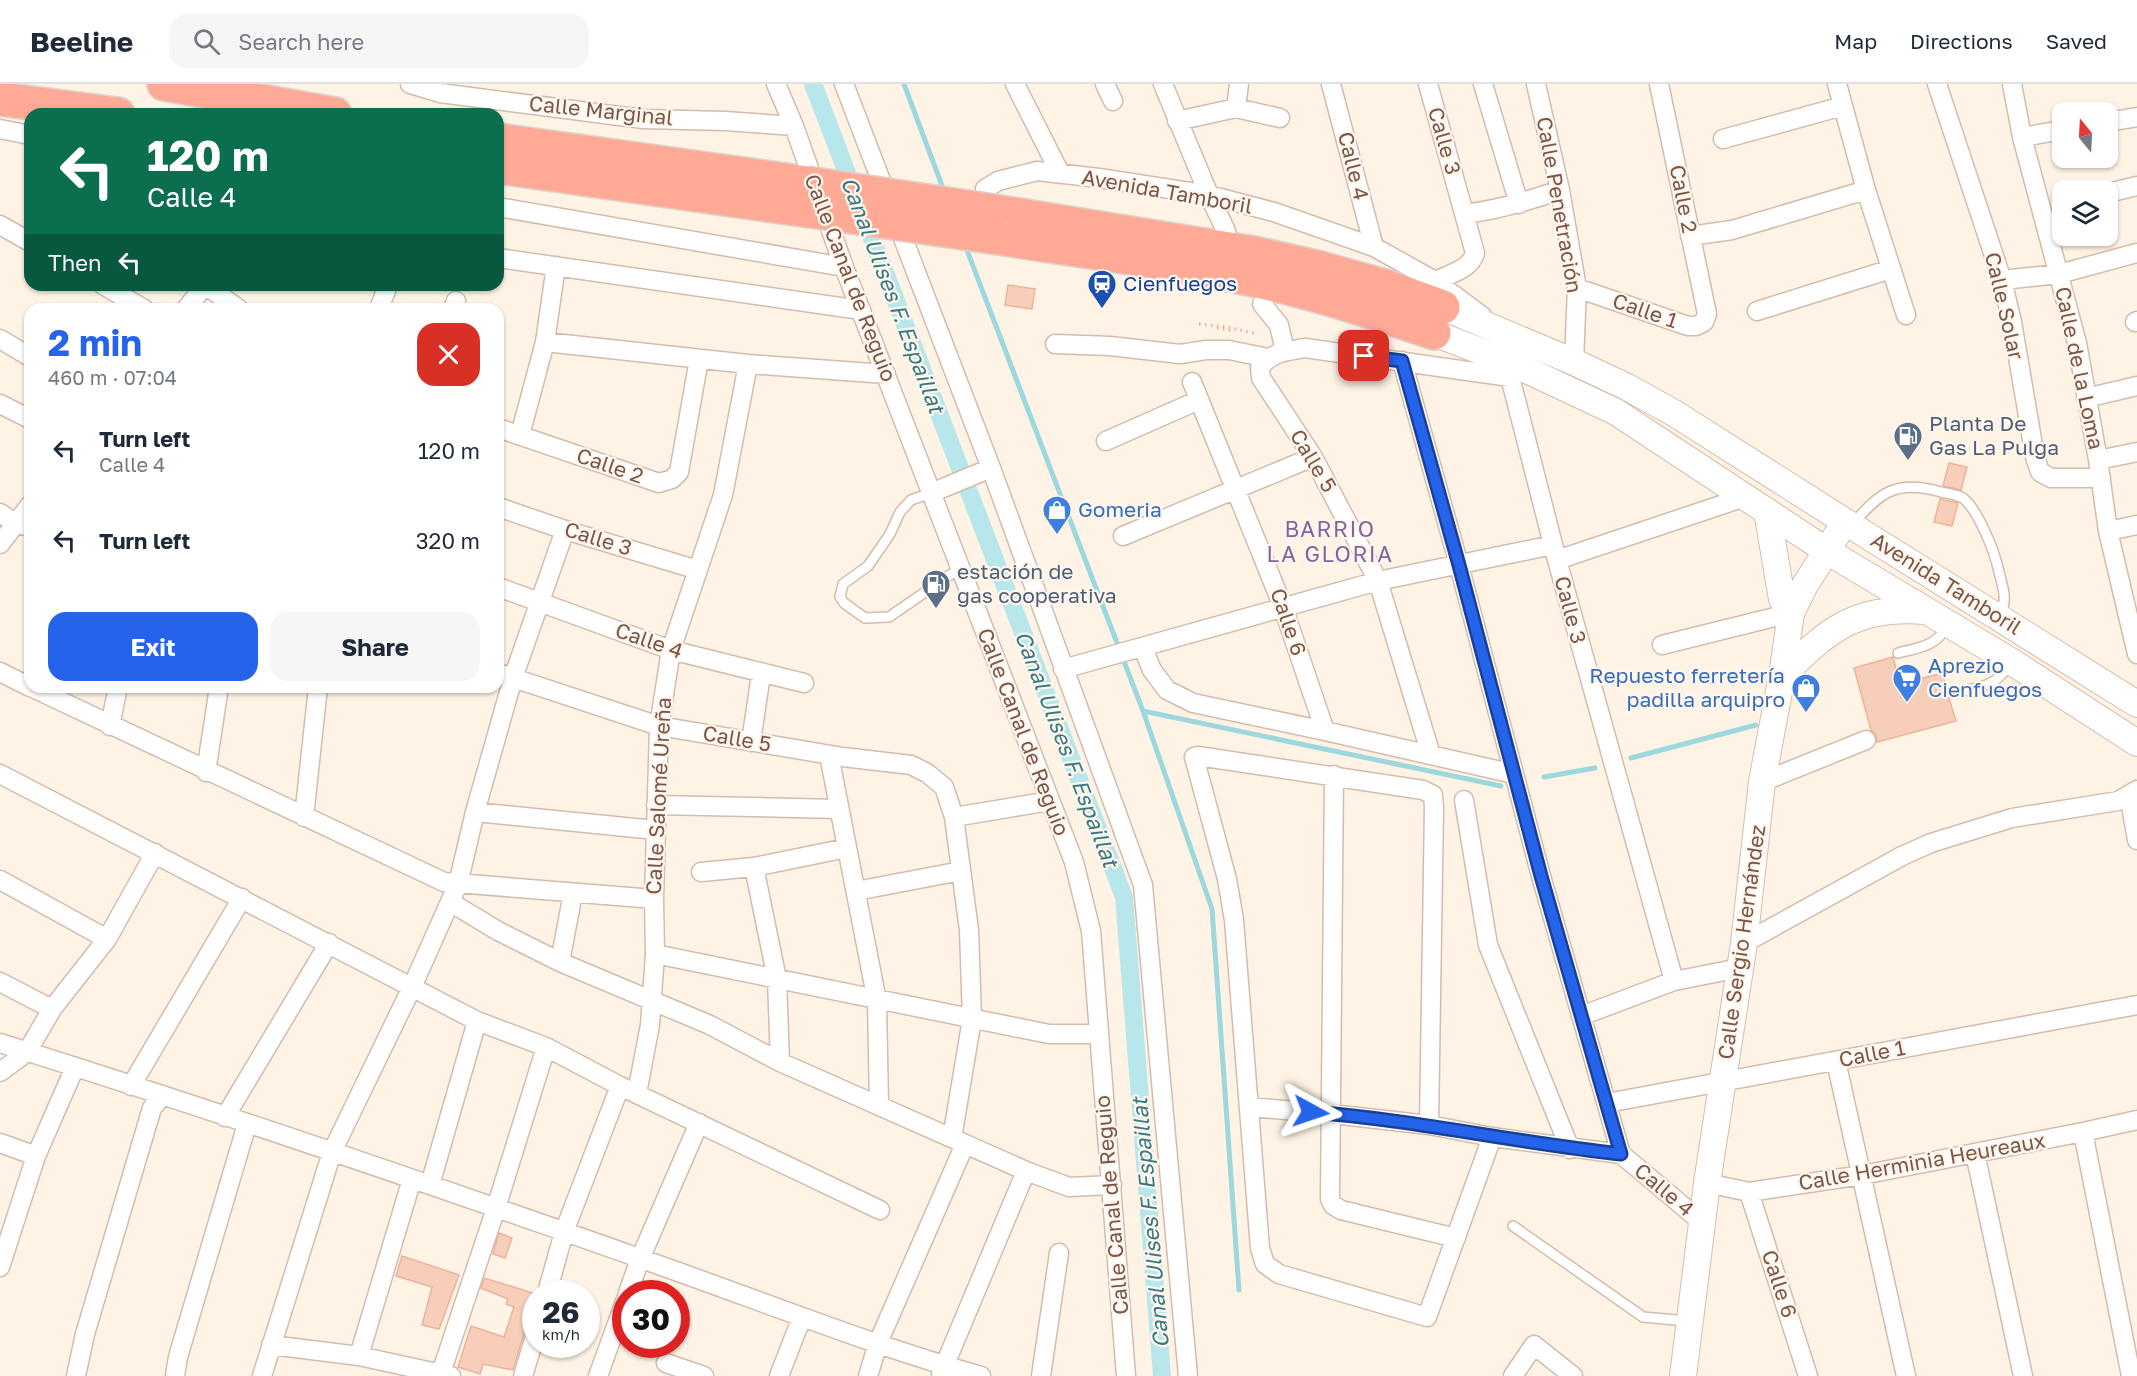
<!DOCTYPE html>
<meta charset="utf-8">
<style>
body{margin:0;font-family:"Golos Text",sans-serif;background:#f6f6f7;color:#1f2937;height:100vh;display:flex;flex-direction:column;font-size:22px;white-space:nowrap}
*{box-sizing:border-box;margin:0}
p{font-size:20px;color:#747a83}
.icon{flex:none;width:33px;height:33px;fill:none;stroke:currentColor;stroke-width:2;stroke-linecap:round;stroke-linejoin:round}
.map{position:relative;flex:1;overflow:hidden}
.side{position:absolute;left:24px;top:219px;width:480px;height:390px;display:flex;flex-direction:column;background:#fff;border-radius:18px;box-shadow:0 2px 4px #0004}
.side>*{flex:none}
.guide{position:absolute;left:24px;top:24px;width:480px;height:183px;border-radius:18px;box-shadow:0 2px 4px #0004;background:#0b6e4f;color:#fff;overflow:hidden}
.needle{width:39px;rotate:342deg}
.controls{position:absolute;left:2052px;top:18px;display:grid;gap:12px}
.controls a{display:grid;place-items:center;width:66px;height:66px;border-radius:12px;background:#fff;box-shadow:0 2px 4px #0004;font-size:30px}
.speed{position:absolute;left:522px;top:1196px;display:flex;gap:12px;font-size:30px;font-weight:700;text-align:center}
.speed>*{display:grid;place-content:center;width:78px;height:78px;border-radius:50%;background:#fff;box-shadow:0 2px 4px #0004;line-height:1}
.speed small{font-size:15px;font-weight:400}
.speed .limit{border:9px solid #d22;background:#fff;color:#111}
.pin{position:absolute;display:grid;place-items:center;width:51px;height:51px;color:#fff;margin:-26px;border-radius:12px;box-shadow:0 3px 9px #0006}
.me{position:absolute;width:66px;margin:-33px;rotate:95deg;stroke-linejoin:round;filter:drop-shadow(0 0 4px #0008)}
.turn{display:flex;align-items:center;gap:21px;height:126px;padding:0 24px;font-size:27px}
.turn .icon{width:78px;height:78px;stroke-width:2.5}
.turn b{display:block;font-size:42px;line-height:51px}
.then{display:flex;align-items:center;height:57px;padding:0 24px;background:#0003;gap:12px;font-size:22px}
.round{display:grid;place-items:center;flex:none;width:63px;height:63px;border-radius:18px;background:#f6f6f7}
.overview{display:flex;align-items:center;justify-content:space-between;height:102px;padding:0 24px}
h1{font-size:36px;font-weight:700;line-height:45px;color:#2563eb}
.cta{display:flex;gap:12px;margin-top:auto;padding:12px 24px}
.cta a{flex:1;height:69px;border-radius:18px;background:#2563eb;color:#fff;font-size:24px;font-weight:700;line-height:69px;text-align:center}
.cta a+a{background:#f6f6f7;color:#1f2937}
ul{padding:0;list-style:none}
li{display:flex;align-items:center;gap:18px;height:90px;padding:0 24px}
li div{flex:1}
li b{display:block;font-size:22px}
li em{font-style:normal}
header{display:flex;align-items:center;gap:36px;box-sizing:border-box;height:84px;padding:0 30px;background:#fff;border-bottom:2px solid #e0e1e3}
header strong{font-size:28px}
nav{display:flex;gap:33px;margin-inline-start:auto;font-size:21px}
.search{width:420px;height:54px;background:#f6f6f7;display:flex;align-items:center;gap:15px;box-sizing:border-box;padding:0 21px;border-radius:18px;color:#747a83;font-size:22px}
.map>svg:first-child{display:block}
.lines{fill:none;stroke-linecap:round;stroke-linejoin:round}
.stream{stroke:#9cd8de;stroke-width:5}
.canal{stroke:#b7e7eb;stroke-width:18}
.building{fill:#f7ceba;stroke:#ecb398;stroke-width:1.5}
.lane-casing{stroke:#d4bbac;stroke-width:12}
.street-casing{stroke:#d4bbac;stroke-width:21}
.secondary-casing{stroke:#d8bba9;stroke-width:28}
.highway-casing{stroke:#ddd3cf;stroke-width:36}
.path{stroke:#ddb19c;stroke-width:3;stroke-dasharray:1.5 4.5;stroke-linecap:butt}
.lane{stroke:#fff;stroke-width:9}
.street{stroke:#fff;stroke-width:18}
.secondary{stroke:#fff;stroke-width:26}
.highway{stroke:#ffaa96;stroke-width:33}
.highway-bridge-casing{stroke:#ddd3cf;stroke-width:36;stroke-linecap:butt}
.highway-bridge{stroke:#ffaa96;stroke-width:33}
.route-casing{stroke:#184099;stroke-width:15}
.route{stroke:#2563eb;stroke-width:10}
.labels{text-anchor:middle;stroke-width:4.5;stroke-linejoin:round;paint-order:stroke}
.street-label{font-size:21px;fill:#7b5647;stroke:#fff7ee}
.transit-label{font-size:21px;fill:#164399;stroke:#fff7ee;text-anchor:start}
.service-label{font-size:21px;fill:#4e5e75;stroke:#fff7ee;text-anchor:start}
.shop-label{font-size:21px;fill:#366cbe;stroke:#fff7ee;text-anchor:start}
.water-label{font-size:22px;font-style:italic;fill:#387a82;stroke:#fff7ee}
.neighbourhood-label{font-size:22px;letter-spacing:1.5px;fill:#86629f;stroke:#fff7ee}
</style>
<header>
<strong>Beeline</strong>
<div class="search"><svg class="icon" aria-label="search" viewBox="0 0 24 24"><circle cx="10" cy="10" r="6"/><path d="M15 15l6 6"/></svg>Search here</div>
<nav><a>Map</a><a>Directions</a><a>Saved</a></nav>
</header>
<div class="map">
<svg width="2137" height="1292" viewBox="0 0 2137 1292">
<rect width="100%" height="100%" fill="#fff3e5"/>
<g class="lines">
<!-- stream -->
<path class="stream" d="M904,0L944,107
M965,161L1143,627L1212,825L1239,1206
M1143,627L1501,702
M1631,674L1756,641
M1544,693L1595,684"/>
<!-- canal -->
<path class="canal" d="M813,0L1124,813L1162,1292"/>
</g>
<!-- building -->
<path class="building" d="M1008,201L1035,205L1032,225L1005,221Z
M1949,379L1967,383L1961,406L1943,402Z
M1940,415L1958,419L1952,442L1934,438Z
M1893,573L1900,600L1943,589L1948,611L1956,637L1877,658L1876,651L1871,646L1854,584Z
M499,1149L512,1154L505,1174L493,1170Z
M402,1172L459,1191L439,1245L422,1241L432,1203L396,1192Z
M484,1194L536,1210L513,1286L483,1280L480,1290L458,1283L471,1242L504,1253L514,1223L506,1220L508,1215L481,1204Z"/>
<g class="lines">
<!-- lane casing -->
<g class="lane-casing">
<path id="lane" d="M931,409L911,416L900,428L890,450L868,482L843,500L840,513L844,519L865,534L889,533L960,484
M1853,440C1880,408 1897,395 1941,408C1947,409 1957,411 1963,414C1978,426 1994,466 1998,484C2003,505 2008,513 2000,533
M1898,569C1921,563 1934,563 1948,542
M1954,609C1982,602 1993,605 2010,580
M1513,1142L1643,1233L1687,1237"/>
</g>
<!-- street casing -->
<g class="street-casing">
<path id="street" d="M410,0L440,9L643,35L725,37L794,42
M776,0L794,42L844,183L1074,778L1091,847L1126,1292
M844,0L991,384L1143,801L1188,1292
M1015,0L1060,89
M1105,0L1113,17
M1163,0L1209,111L1226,147
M1331,0L1374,163
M1428,0L1475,169C1471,185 1450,190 1435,197
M1483,0L1519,120
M1536,0L1560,106L1577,204L1574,278
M1837,0L1866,106L1906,231
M1937,0L2002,196L2012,238L2035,373L2040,388L2051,394H2101
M2012,0L2022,53L2077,259L2098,376L2108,447L2137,570
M1236,24L1280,34
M1177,37L1236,24L1239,0
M2108,38L2137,33
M0,45L30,51
M2022,53L2062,46
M1723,55L1843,22
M985,105L998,97L1037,87L1099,94L1209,111L1274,128L1374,163L1435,197L1482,232
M2108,109L2137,102
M498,123L844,183
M1464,130C1498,126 1528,117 1560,106
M0,141L30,158
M1690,152L1732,146L1866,106
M498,174L861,226
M2002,196L2059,190L2137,169
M103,201L144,225
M205,201L239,225
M1577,204L1688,242H1696L1704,238L1707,230L1659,0
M1262,220L1279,241L1285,267
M186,225L205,201
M379,225L388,201
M453,225L456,217
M1757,227L1891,185
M2135,238L2137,237
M0,255L30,273
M545,258L748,280L886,290
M1055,260L1110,262L1180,270L1206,266H1229L1268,274
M1402,277L1459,481L1541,792L1621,1070L1703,1139
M1192,298L1283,523L1325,647
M2086,314L2137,302
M0,320L30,335
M498,344L659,399L672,395L679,388L699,275
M520,351L545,258L556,182
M1106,357L1199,316
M2098,376L2137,368
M931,409L991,384
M498,423L565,446L698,486
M0,429L15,439L30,443
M2108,447L2137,441
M1123,452L1313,373
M0,460L30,421
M1557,476L1745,413
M498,503L671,566L804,599
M1662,561L1791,529
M1143,564L1152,586L1167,606L1193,619L1325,647L1514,690
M1063,585L1378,497L1553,461
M0,588L30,603
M498,589L659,642L843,673L911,681L927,689L944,703L954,733L969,846L972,935L952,1054
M31,603L444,798L654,815
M110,642L118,603
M751,658L761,590
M829,671L877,917L879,1021
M1431,671L1378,497L1313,373L1261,294L1260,283C1272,268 1287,267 1305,264L1510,293L1557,476L1674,897
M206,688L219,603
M0,690L477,937L546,963L620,1002L880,1126
M1334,691L1330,1115L1333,1121L1341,1126L1456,1154
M1762,698L1866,656
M2129,711L2137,756
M1464,716L1488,861L1570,1065
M656,721L839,725
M475,728L655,746
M304,733L318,603
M954,733L1050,717
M754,783L777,895L780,978
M701,788L754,783L847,764
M0,796L107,855
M856,807L961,787
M450,818L498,847L560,878L710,941L780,978L1026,1087L1069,1103L1112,1101
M1744,859L1902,772L1931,759L2012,734L2118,717L2137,706
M655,870L1049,950H1098
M560,878L573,809
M0,898L52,925
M1581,932L1674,897L1740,884
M0,959C220,1028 439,1103 656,1180C764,1218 871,1261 981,1292
M1836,977L1906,1292
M0,988L27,968L52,925L107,855L155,769
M131,1002L242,814
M637,1009L650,941L655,870L654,815L659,642L671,566L723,411L748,280
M1607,1019L2137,921
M1250,1023L1332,1030L1429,1041L1492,1053L1621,1070
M225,1033L329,859
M1429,1041L1434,723L1433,711L1423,706L1198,672L1194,673L1227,795L1234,836L1260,1164L1265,1180L1279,1190L1427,1233L1492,1053
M2083,1048L2131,1292
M0,1059L36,1072
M1975,1069L2023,1292
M1707,1099L1749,1108L1862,1091L2083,1048L2137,1036
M430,1101L477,937
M1749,1108L1808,1292
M0,1183L36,1072L75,983
M547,1209L564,1148L620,1002
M628,1209L640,1175L699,1039
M271,1261L359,1272L451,1292
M359,1272L412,1095
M666,1279L704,1292
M441,1289L496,1124L546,963
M941,1290L1026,1087
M76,1292L85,1250L152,1024L162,1012
M175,1292L178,1273L247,1040
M262,1292L332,1068L412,903L458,800L475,728L513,594L565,446
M523,1292L536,1249
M598,1292L626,1215
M779,1292L802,1233
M868,1292L878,1259L965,1060
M1041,1292L1059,1169
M1513,1292L1534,1261L1573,1292"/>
</g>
<!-- secondary casing -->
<g class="secondary-casing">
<path id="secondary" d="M1443,223L1574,278L1627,303L1674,329L1852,442L2137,620
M1434,249L1516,281L1616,328L1827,467L2012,578L2137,659
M1767,427L1782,515L1791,529
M1782,592C1827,546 1857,521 1925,527
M1683,1292L1707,1099L1744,859L1762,698L1782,592L1791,529L1805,501L1845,438"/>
</g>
<!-- highway casing -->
<g class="highway-casing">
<path id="highway" d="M164,0L335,30
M0,15L118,30
M498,56L807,99
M498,83L817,128
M994,127L1254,169L1317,183L1388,203L1443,223
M1005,155C1106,171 1209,183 1307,209C1350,220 1392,235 1434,249"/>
</g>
<!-- path -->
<path class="path" d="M1199,240L1227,243L1257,250
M1217,244L1235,247"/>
<!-- lane -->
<use href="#lane" class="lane"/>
<!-- street -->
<use href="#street" class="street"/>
<!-- secondary -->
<use href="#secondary" class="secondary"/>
<!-- highway -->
<use href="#highway" class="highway"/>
<!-- highway-bridge casing -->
<g class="highway-bridge-casing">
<path id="highway-bridge" d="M807,99L994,127
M817,128L1005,155"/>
</g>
<!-- highway-bridge -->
<use href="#highway-bridge" class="highway-bridge"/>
</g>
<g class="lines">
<!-- route casing -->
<g class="route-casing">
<path id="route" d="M1311,1028C1416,1036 1517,1059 1621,1070L1541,792L1459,481L1402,277L1364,272"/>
</g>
<!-- route -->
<use href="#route" class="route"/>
</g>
<!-- icons -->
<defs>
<g id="station-pin" transform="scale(1.5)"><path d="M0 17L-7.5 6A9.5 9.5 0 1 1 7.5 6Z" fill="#1a4fb4" stroke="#fff7ee"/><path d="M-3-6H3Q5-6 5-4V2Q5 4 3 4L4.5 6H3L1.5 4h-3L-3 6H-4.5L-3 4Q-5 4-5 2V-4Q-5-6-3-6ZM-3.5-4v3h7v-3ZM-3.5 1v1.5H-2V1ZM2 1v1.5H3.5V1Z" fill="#fff"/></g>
<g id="fuel-pin" transform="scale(1.5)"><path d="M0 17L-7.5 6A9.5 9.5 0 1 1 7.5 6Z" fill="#5c6f8a" stroke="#fff7ee"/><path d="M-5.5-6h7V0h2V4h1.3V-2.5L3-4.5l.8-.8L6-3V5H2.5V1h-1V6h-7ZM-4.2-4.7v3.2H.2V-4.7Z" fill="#fff"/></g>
<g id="shop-pin" transform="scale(1.5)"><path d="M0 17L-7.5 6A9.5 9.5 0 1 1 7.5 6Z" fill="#3f7fe0" stroke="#fff7ee"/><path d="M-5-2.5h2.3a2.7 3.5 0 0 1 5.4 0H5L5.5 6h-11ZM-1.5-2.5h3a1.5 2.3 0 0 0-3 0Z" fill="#fff"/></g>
<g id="supermarket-pin" transform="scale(1.5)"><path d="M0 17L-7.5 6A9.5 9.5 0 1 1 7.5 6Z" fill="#3f7fe0" stroke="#fff7ee"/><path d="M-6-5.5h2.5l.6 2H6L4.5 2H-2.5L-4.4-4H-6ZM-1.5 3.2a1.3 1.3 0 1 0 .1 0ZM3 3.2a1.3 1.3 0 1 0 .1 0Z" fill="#fff"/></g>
</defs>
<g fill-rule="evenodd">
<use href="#station-pin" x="1102" y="200"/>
<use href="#fuel-pin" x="1908" y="352"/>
<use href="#shop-pin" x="1057" y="426"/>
<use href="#fuel-pin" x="936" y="500"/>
<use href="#supermarket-pin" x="1907" y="594"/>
<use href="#shop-pin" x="1806" y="604"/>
</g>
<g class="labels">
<!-- street labels -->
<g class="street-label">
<text transform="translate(601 27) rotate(6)" y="7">Calle Marginal</text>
<text transform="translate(1444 57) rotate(74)" y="7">Calle 3</text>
<text transform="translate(1353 82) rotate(76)" y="7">Calle 4</text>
<text transform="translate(1167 108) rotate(10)" y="7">Avenida Tamboril</text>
<text transform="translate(1683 115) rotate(79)" y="7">Calle 2</text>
<text transform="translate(1559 121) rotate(80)" y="7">Calle Penetración</text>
<text transform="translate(850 194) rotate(69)" y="7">Calle Canal de Reguio</text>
<text transform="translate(2004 222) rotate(77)" y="7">Calle Solar</text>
<text transform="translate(1645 227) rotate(19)" y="7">Calle 1</text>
<text transform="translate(2079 284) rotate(78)" y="7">Calle de la Loma</text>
<text transform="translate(1313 377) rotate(59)" y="7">Calle 5</text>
<text transform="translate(610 382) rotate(19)" y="7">Calle 2</text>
<text transform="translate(598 455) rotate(17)" y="7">Calle 3</text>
<text transform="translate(1946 500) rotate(32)" y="7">Avenida Tamboril</text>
<text transform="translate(1570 526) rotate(75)" y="7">Calle 3</text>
<text transform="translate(1288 538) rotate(71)" y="7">Calle 6</text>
<text transform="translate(649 557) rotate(19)" y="7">Calle 4</text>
<text transform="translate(1023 648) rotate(69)" y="7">Calle Canal de Reguio</text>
<text transform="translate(737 655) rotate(10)" y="7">Calle 5</text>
<text transform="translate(659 712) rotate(-87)" y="7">Calle Salomé Ureña</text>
<text transform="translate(1742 858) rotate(-82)" y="7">Calle Sergio Hernández</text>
<text transform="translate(1872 970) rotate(-11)" y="7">Calle 1</text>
<text transform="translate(1922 1078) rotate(-10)" y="7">Calle Herminia Heureaux</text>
<text transform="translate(1664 1106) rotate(40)" y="7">Calle 4</text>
<text transform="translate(1112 1121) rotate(-95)" y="7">Calle Canal de Reguio</text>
<text transform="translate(1779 1200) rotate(72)" y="7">Calle 6</text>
</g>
<!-- transit labels -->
<g class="transit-label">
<text x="1123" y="207">Cienfuegos</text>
</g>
<!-- service labels -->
<g class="service-label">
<text x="1929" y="347">Planta De<tspan x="1929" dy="24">Gas La Pulga</tspan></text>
<text x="957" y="495">estación de<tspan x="957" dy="24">gas cooperativa</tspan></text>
</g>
<!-- shop labels -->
<g class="shop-label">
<text x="1078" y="433">Gomeria</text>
<text x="1928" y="589">Aprezio<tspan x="1928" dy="24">Cienfuegos</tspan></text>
<text x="1785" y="599" text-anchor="end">Repuesto ferretería<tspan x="1785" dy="24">padilla arquipro</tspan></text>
</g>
<!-- water labels -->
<g class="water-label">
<text transform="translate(893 211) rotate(69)" y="8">Canal Ulises F. Espaillat</text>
<text transform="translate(1067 665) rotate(69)" y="8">Canal Ulises F. Espaillat</text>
<text transform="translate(1150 1139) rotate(-95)" y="8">Canal Ulises F. Espaillat</text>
</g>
<!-- neighbourhood labels -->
<g class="neighbourhood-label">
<text x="1330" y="453">BARRIO<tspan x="1330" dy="25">LA GLORIA</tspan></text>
</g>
</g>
</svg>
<div class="controls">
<a><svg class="needle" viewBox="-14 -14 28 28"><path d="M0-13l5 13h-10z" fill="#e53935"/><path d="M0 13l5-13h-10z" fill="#747a83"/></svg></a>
<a><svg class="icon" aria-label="layers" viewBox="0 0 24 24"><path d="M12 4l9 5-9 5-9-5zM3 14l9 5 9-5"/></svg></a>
</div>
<div class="speed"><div>26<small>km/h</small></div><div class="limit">30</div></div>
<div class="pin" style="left:1364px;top:272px;background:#d93025"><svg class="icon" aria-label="arrive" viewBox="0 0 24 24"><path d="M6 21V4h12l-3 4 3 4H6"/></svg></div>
<svg class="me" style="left:1311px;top:1028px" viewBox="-20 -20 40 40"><path d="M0-17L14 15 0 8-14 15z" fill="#2563eb" stroke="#fff" stroke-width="4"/></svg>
<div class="guide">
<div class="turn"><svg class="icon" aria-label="left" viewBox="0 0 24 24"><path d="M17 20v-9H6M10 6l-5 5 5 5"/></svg><div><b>120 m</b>Calle 4</div></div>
<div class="then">Then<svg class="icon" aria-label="left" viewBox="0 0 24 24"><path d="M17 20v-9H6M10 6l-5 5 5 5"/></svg></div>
</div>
<section class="side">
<div class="overview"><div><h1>2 min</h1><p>460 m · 07:04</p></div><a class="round" style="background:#d93025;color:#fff"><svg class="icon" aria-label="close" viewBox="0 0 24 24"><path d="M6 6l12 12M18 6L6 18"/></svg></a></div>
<ul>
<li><svg class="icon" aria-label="left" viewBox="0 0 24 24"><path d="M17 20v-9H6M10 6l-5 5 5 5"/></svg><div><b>Turn left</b><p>Calle 4</p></div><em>120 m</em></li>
<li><svg class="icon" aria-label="left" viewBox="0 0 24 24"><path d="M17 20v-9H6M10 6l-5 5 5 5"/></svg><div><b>Turn left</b></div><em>320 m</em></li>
</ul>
<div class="cta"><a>Exit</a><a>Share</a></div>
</section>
</div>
